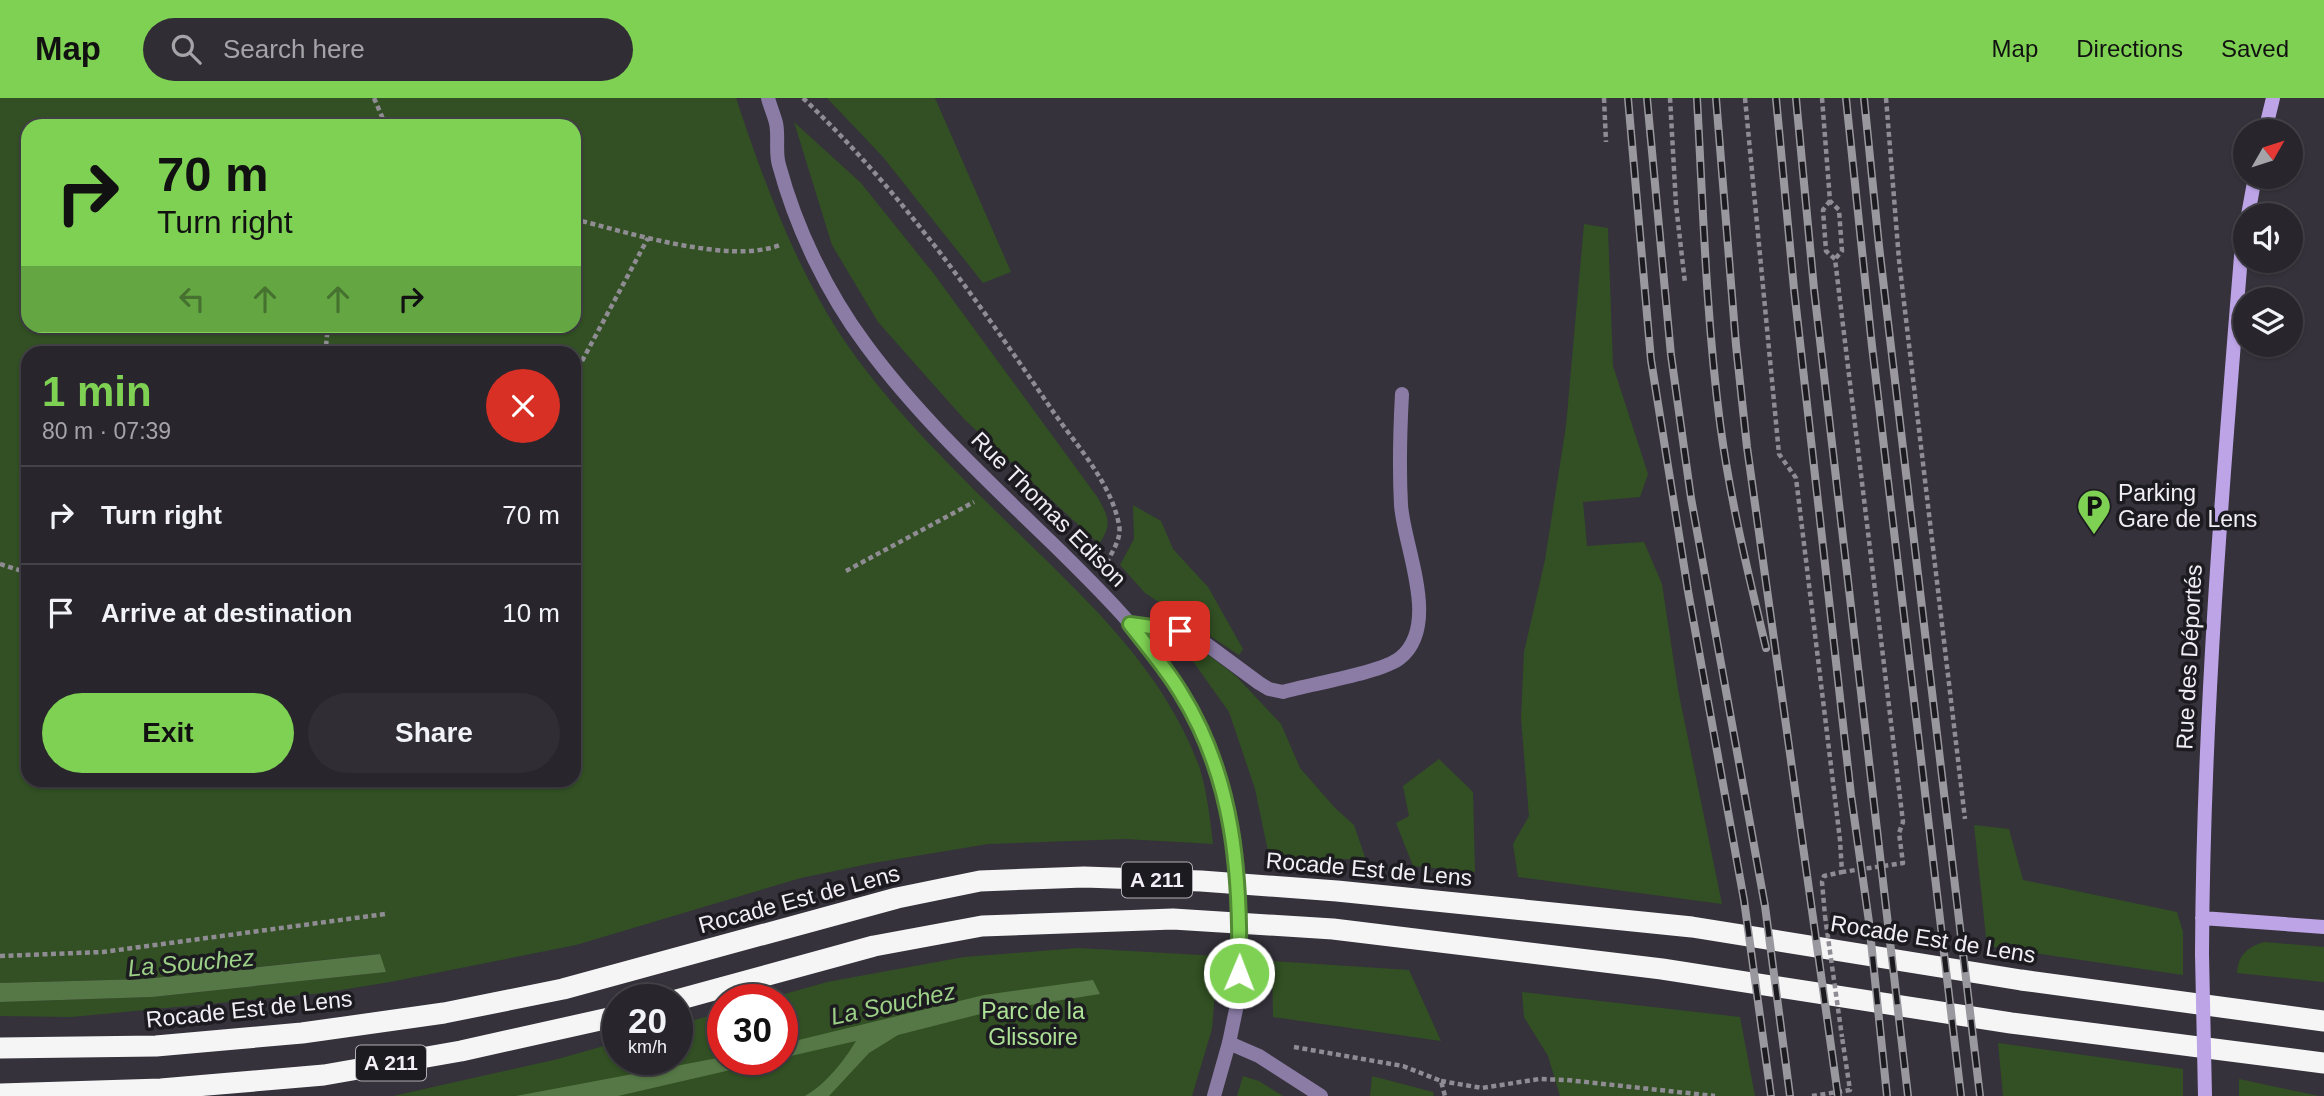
<!DOCTYPE html>
<meta charset="utf-8">
<style>
body{margin:0;font-family:Arial,sans-serif;background:#302e34;color:#f1f3f6;height:100vh;display:flex;flex-direction:column;font-size:26px;white-space:nowrap}
*{box-sizing:border-box;margin:0}
p{font-size:23px;color:#a5a5a9}
.icon{flex:none;width:38px;height:38px;fill:none;stroke:currentColor;stroke-width:2;stroke-linecap:round;stroke-linejoin:round}
.map{position:relative;flex:1;overflow:hidden}
.panel{position:absolute;left:21px;top:248px;width:560px;height:441px;display:flex;flex-direction:column;background:#28262c;border-radius:21px;box-shadow:0 2px 5px #0004,0 0 0 2px #444348}
.panel>*{flex:none}
.guide{position:absolute;left:21px;top:21px;width:560px;height:214px;border-radius:21px;box-shadow:0 2px 5px #0004,0 0 0 2px #444348;background:#7ed153;color:#111;overflow:hidden}
.needle{width:46px;rotate:51deg}
.tools{position:absolute;left:2233px;top:21px;display:grid;gap:14px}
.tools a{display:grid;place-items:center;width:70px;height:70px;border-radius:50%;background:#28262c;box-shadow:0 2px 5px #0004,0 0 0 2px #444348;font-size:35px}
.speed{position:absolute;left:602px;top:886px;display:flex;gap:14px;font-size:35px;font-weight:700;text-align:center}
.speed>*{display:grid;place-content:center;width:91px;height:91px;border-radius:50%;background:#28262c;box-shadow:0 2px 5px #0004,0 0 0 2px #444348;line-height:1}
.speed small{font-size:18px;font-weight:400}
.speed .limit{border:10px solid #d22;background:#fff;color:#111}
.pin{position:absolute;display:grid;place-items:center;width:60px;height:60px;color:#fff;margin:-30px;border-radius:14px;box-shadow:0 4px 10px #0006}
.me{position:absolute;width:77px;margin:-38px;rotate:1deg;stroke-linejoin:round;filter:drop-shadow(0 0 5px #0008)}
.turn{display:flex;align-items:center;gap:24px;height:147px;padding:0 21px;font-size:32px}
.turn .icon{width:91px;height:91px;stroke-width:2.5}
.turn b{display:block;font-size:49px;line-height:60px}
.lanes{display:flex;align-items:center;height:66px;padding:0 21px;background:#0003;justify-content:center;gap:35px;direction:ltr}
.lanes .off{opacity:.35}
.round{display:grid;place-items:center;flex:none;width:74px;height:74px;border-radius:37px;background:#302e34}
.headline{display:flex;align-items:center;justify-content:space-between;height:119px;padding:0 21px}
h1{font-size:42px;font-weight:700;line-height:52px;color:#7ed153}
.primary-button{display:flex;gap:14px;margin-top:auto;padding:14px 21px}
.primary-button a{flex:1;height:80px;border-radius:42px;background:#7ed153;color:#111;font-size:28px;font-weight:700;line-height:80px;text-align:center}
.primary-button a+a{background:#302e34;color:#f1f3f6}
ul{padding:0;list-style:none}
li{display:flex;align-items:center;gap:21px;height:98px;padding:0 21px;border-top:2px solid #444348}
li div{flex:1}
li b{display:block;font-size:26px}
li em{font-style:normal}
header{display:flex;align-items:center;gap:42px;box-sizing:border-box;height:98px;padding:0 35px;background:#7ed153;color:#111}
header strong{font-size:33px}
nav{display:flex;gap:38px;margin-inline-start:auto;font-size:24px}
.search{width:490px;height:63px;background:#302e34;display:flex;align-items:center;gap:18px;box-sizing:border-box;padding:0 24px;border-radius:38px;color:#a5a5a9;font-size:26px}
.map>svg:first-child{display:block}
.green{fill:#325023;fill-rule:evenodd}
.water{fill:#567846}
.lines{fill:none;stroke-linecap:round;stroke-linejoin:round}
.path{stroke:#8f8c94;stroke-width:4.5;stroke-dasharray:5 3.5;stroke-linecap:butt}
.lane{stroke:#8b7ca6;stroke-width:14}
.street{stroke:#8b7ca6;stroke-width:14}
.secondary{stroke:#bda4e7;stroke-width:14}
.highway{stroke:#f5f5f5;stroke-width:21}
.rail-casing{stroke:#9a989f;stroke-width:8}
.rail{stroke:#1c1b1f;stroke-width:5;stroke-dasharray:16;stroke-linecap:butt}
.path-bridge{stroke:#8f8c94;stroke-width:4.5;stroke-dasharray:5 3.5;stroke-linecap:butt}
.street-bridge{stroke:#8b7ca6;stroke-width:14}
.secondary-bridge{stroke:#bda4e7;stroke-width:14}
.route-casing{stroke:#528836;stroke-width:18}
.route{stroke:#7ed153;stroke-width:12}
.labels{text-anchor:middle;stroke-width:7;stroke-linejoin:round;paint-order:stroke}
.shield{fill:#1c1b1f;stroke:#b1afb5;stroke-width:2}
.shield-label{font-size:21px;font-weight:bold;fill:#f1eff5}
.poi-label{font-size:23px;fill:#f1eff5;stroke:#1c1b1f;text-anchor:start}
.street-label{font-size:23px;fill:#f1eff5;stroke:#1c1b1f}
.park-label{font-size:23px;fill:#ade196;stroke:#1c1b1f}
.water-label{font-size:24px;font-style:italic;fill:#9dd187;stroke:#1c1b1f}
</style>
<header>
<strong>Map</strong>
<div class="search"><svg class="icon" aria-label="search" viewBox="0 0 24 24"><circle cx="10" cy="10" r="6"/><path d="M15 15l6 6"/></svg>Search here</div>
<nav><a>Map</a><a>Directions</a><a>Saved</a></nav>
</header>
<div class="map">
<svg width="2324" height="998" viewBox="0 0 2324 998">
<rect width="100%" height="100%" fill="#35323b"/>
<!-- green -->
<path class="green" d="M0,0H736C766,91 803,190 861,266C905,324 957,375 1008,425C1083,499 1161,567 1199,668C1207,692 1210,721 1213,746L1125,741L988,746L873,765L801,780L576,847L390,884L323,895L71,919L0,918V904L152,899L386,874L379,856L145,881L0,885ZM28,28H574V228H28ZM28,256H574V682H28Z
M827,0H935L1011,174L983,185L883,59Z
M794,24L861,85L934,176L1098,400C1109,420 1112,427 1099,446L964,321L878,224L832,147Z
M1584,126L1608,130L1613,268L1648,376L1640,399L1583,404L1587,448L1644,444L1662,486L1678,592L1722,806L1518,779L1513,746L1529,718L1521,620L1524,554L1545,462L1566,328Z
M1133,407L1161,423L1173,451L1208,489L1243,551L1239,557L1145,495L1120,467L1134,441Z
M1197,548L1236,578L1281,626L1300,670L1335,710L1354,727L1366,762L1269,758L1255,691L1229,614L1187,555Z
M1439,661L1473,694L1475,774L1413,768L1396,725L1409,718L1403,688Z
M1974,727L2009,731L2023,782L2177,814L2183,834V877L1987,848Z
M2264,844L2324,849V884L2237,875C2238,857 2248,849 2264,844Z
M1078,850L1218,858L1212,931L1192,998H393L558,961L618,944V961H677V927L723,914V961H782V901H767L827,884L964,859Z
M1272,863L1409,872L1441,943L1273,919Z
M1522,894L1740,919L1755,998H1560L1548,958L1524,919Z
M1998,945L2183,971V998H2003Z
M1243,978L1259,983L1283,998H1237Z
M1372,978L1433,994L1434,998H1370Z
M2239,981L2319,998H2239Z"/>
<!-- water -->
<path class="water" d="M380,856L386,874L152,899L0,904V885L145,881Z
M1093,882L1100,896L992,913L898,937L869,955L829,998H805C826,986 844,963 856,943L782,960V946L984,897Z
M723,959L778,961L618,998H516Z"/>
<g class="lines">
<!-- path -->
<path class="path" d="M374,0L386,28
M803,0C900,92 977,202 1052,312C1076,347 1111,384 1119,427C1122,440 1112,454 1106,466
M1604,0L1606,44
M1670,0L1676,107L1685,185
M1745,0L1779,356L1796,380L1840,742L1842,774L1824,778L1822,784L1825,818
M1822,0L1830,103L1839,112L1842,153L1835,161
M1886,0L1899,162L1965,721
M1830,103L1823,112L1826,153L1835,161L1903,724L1899,735L1903,765L1842,774
M574,121C626,134 730,167 780,147
M328,256L326,248L328,228
M574,278L648,140
M0,466L28,475
M846,473L974,404
M0,858L103,854L385,816
M1294,949L1403,968L1441,983L1445,998
M1441,983L1482,990L1539,981L1567,982L1715,998
M1812,998L1850,992L1842,939"/>
<!-- lane -->
<path class="lane" d="M1130,526L1180,532L1198,540L1259,585L1269,591L1283,594C1310,586 1381,575 1400,560C1441,527 1404,450 1401,407C1399,370 1400,333 1402,296
M1229,945L1259,958L1321,998"/>
<!-- street -->
<path class="street" d="M768,0C770,8 774,17 776,25C779,39 775,54 779,67C796,130 827,195 866,247C920,320 986,381 1051,444C1098,490 1147,538 1182,595C1204,632 1218,671 1229,713
M1214,998L1229,945L1239,897"/>
<!-- secondary -->
<path class="secondary" d="M2265,33L2273,0
M2248,117L2255,79
M2202,820L2324,829
M2202,856C2203,623 2222,390 2241,158L2245,134"/>
<!-- highway -->
<path class="highway" d="M677,902L874,848L982,828L1173,821L1333,831L1662,871L2011,925L2324,965
M0,950L156,948L302,935L444,915L563,891L897,800L980,783L1084,779L1201,783L1337,793L1692,829L2021,882L2324,923
M0,996L161,991L324,977L461,953L618,918"/>
<!-- rail casing -->
<g class="rail-casing">
<path id="rail" d="M1628,0L1651,262L1688,493L1744,802L1771,998
M1647,0L1671,257L1691,400L1765,808L1790,998
M1697,0C1703,108 1706,217 1720,325C1730,401 1748,475 1766,550
M1716,0L1736,247L1747,349L1838,998
M1776,0L1794,191L1851,697L1869,824L1887,998
M1796,0L1814,191L1908,998
M1846,0L1872,248L1961,998
M1864,0L1879,148L1980,998"/>
</g>
<!-- rail -->
<use href="#rail" class="rail"/>
<!-- path-bridge -->
<path class="path-bridge" d="M1825,818L1842,939"/>
<!-- street-bridge -->
<path class="street-bridge" d="M1229,713C1240,777 1240,832 1239,897"/>
<!-- secondary-bridge -->
<path class="secondary-bridge" d="M2202,856L2205,998"/>
</g>
<g class="lines">
<!-- route casing -->
<g class="route-casing">
<path id="route" d="M1180,533L1130,526C1147,548 1166,570 1181,595C1234,680 1241,776 1239,875"/>
</g>
<!-- route -->
<use href="#route" class="route"/>
</g>
<!-- icons -->
<defs>
<g id="parking-pin" transform="scale(1.75)"><path d="M0 17L-7.5 6A9.5 9.5 0 1 1 7.5 6Z" fill="#7ed153" stroke="#1c1b1f"/><path d="M-3.5-5.5H1a3.5 3.5 0 0 1 0 7H-1V5.5H-3.5ZM-1-3.4V-.6H.8a1.4 1.4 0 0 0 0-2.8Z" fill="#111"/></g>
</defs>
<g fill-rule="evenodd">
<use href="#parking-pin" x="2094" y="408"/>
</g>
<g class="labels">
<!-- shield labels -->
<g class="shield">
<rect x="1122" y="764.5" width="70" height="35" rx="5"/>
<rect x="356" y="947.5" width="70" height="35" rx="5"/>
</g>
<g class="shield-label">
<text x="1157" y="789">A 211</text>
<text x="391" y="972">A 211</text>
</g>
<!-- poi labels -->
<g class="poi-label">
<text x="2118" y="403">Parking<tspan x="2118" dy="26">Gare de Lens</tspan></text>
</g>
<!-- street labels -->
<g class="street-label">
<text transform="translate(1049 411) rotate(45)" y="8">Rue Thomas Edison</text>
<text transform="translate(2189 559) rotate(-87)" y="8">Rue des Déportés</text>
<text transform="translate(1369 771) rotate(5)" y="8">Rocade Est de Lens</text>
<text transform="translate(799 801) rotate(-15)" y="8">Rocade Est de Lens</text>
<text transform="translate(1933 841) rotate(9)" y="8">Rocade Est de Lens</text>
<text transform="translate(249 911) rotate(-6)" y="8">Rocade Est de Lens</text>
</g>
<!-- park labels -->
<g class="park-label">
<text x="1033" y="921">Parc de la<tspan x="1033" dy="26">Glissoire</tspan></text>
</g>
<!-- water labels -->
<g class="water-label">
<text transform="translate(191 865) rotate(-5)" y="8">La Souchez</text>
<text transform="translate(893 906) rotate(-12)" y="8">La Souchez</text>
</g>
</g>
</svg>
<div class="tools">
<a><svg class="needle" viewBox="-14 -14 28 28"><path d="M0-13l5 13h-10z" fill="#e53935"/><path d="M0 13l5-13h-10z" fill="#a5a5a9"/></svg></a>
<a><svg class="icon" aria-label="sound" viewBox="0 0 24 24"><path d="M4 9h4l5-4v14l-5-4H4zM17 9q2 3 0 6"/></svg></a>
<a><svg class="icon" aria-label="layers" viewBox="0 0 24 24"><path d="M12 4l9 5-9 5-9-5zM3 14l9 5 9-5"/></svg></a>
</div>
<div class="speed"><div>20<small>km/h</small></div><div class="limit">30</div></div>
<div class="pin" style="left:1180px;top:533px;background:#d93025"><svg class="icon" aria-label="arrive" viewBox="0 0 24 24"><path d="M6 21V4h12l-3 4 3 4H6"/></svg></div>
<svg class="me" style="left:1239px;top:875px" viewBox="-20 -20 40 40"><circle r="17" fill="#7ed153" stroke="#fff" stroke-width="3"/><path d="M0-11L8 9 0 5-8 9z" fill="#fff"/></svg>
<div class="guide">
<div class="turn"><svg class="icon" aria-label="right" viewBox="0 0 24 24"><path d="M7 20v-9h11M14 6l5 5-5 5"/></svg><div><b>70 m</b>Turn right</div></div>
<div class="lanes"><svg class="icon off" aria-label="left" viewBox="0 0 24 24"><path d="M17 20v-9H6M10 6l-5 5 5 5"/></svg><svg class="icon off" aria-label="ahead" viewBox="0 0 24 24"><path d="M12 20V5M6 11l6-6 6 6"/></svg><svg class="icon off" aria-label="ahead" viewBox="0 0 24 24"><path d="M12 20V5M6 11l6-6 6 6"/></svg><svg class="icon" aria-label="right" viewBox="0 0 24 24"><path d="M7 20v-9h11M14 6l5 5-5 5"/></svg></div>
</div>
<section class="panel">
<div class="headline"><div><h1>1 min</h1><p>80 m · 07:39</p></div><a class="round" style="background:#d93025;color:#fff"><svg class="icon" aria-label="close" viewBox="0 0 24 24"><path d="M6 6l12 12M18 6L6 18"/></svg></a></div>
<ul>
<li><svg class="icon" aria-label="right" viewBox="0 0 24 24"><path d="M7 20v-9h11M14 6l5 5-5 5"/></svg><div><b>Turn right</b></div><em>70 m</em></li>
<li><svg class="icon" aria-label="arrive" viewBox="0 0 24 24"><path d="M6 21V4h12l-3 4 3 4H6"/></svg><div><b>Arrive at destination</b></div><em>10 m</em></li>
</ul>
<div class="primary-button"><a>Exit</a><a>Share</a></div>
</section>
</div>
